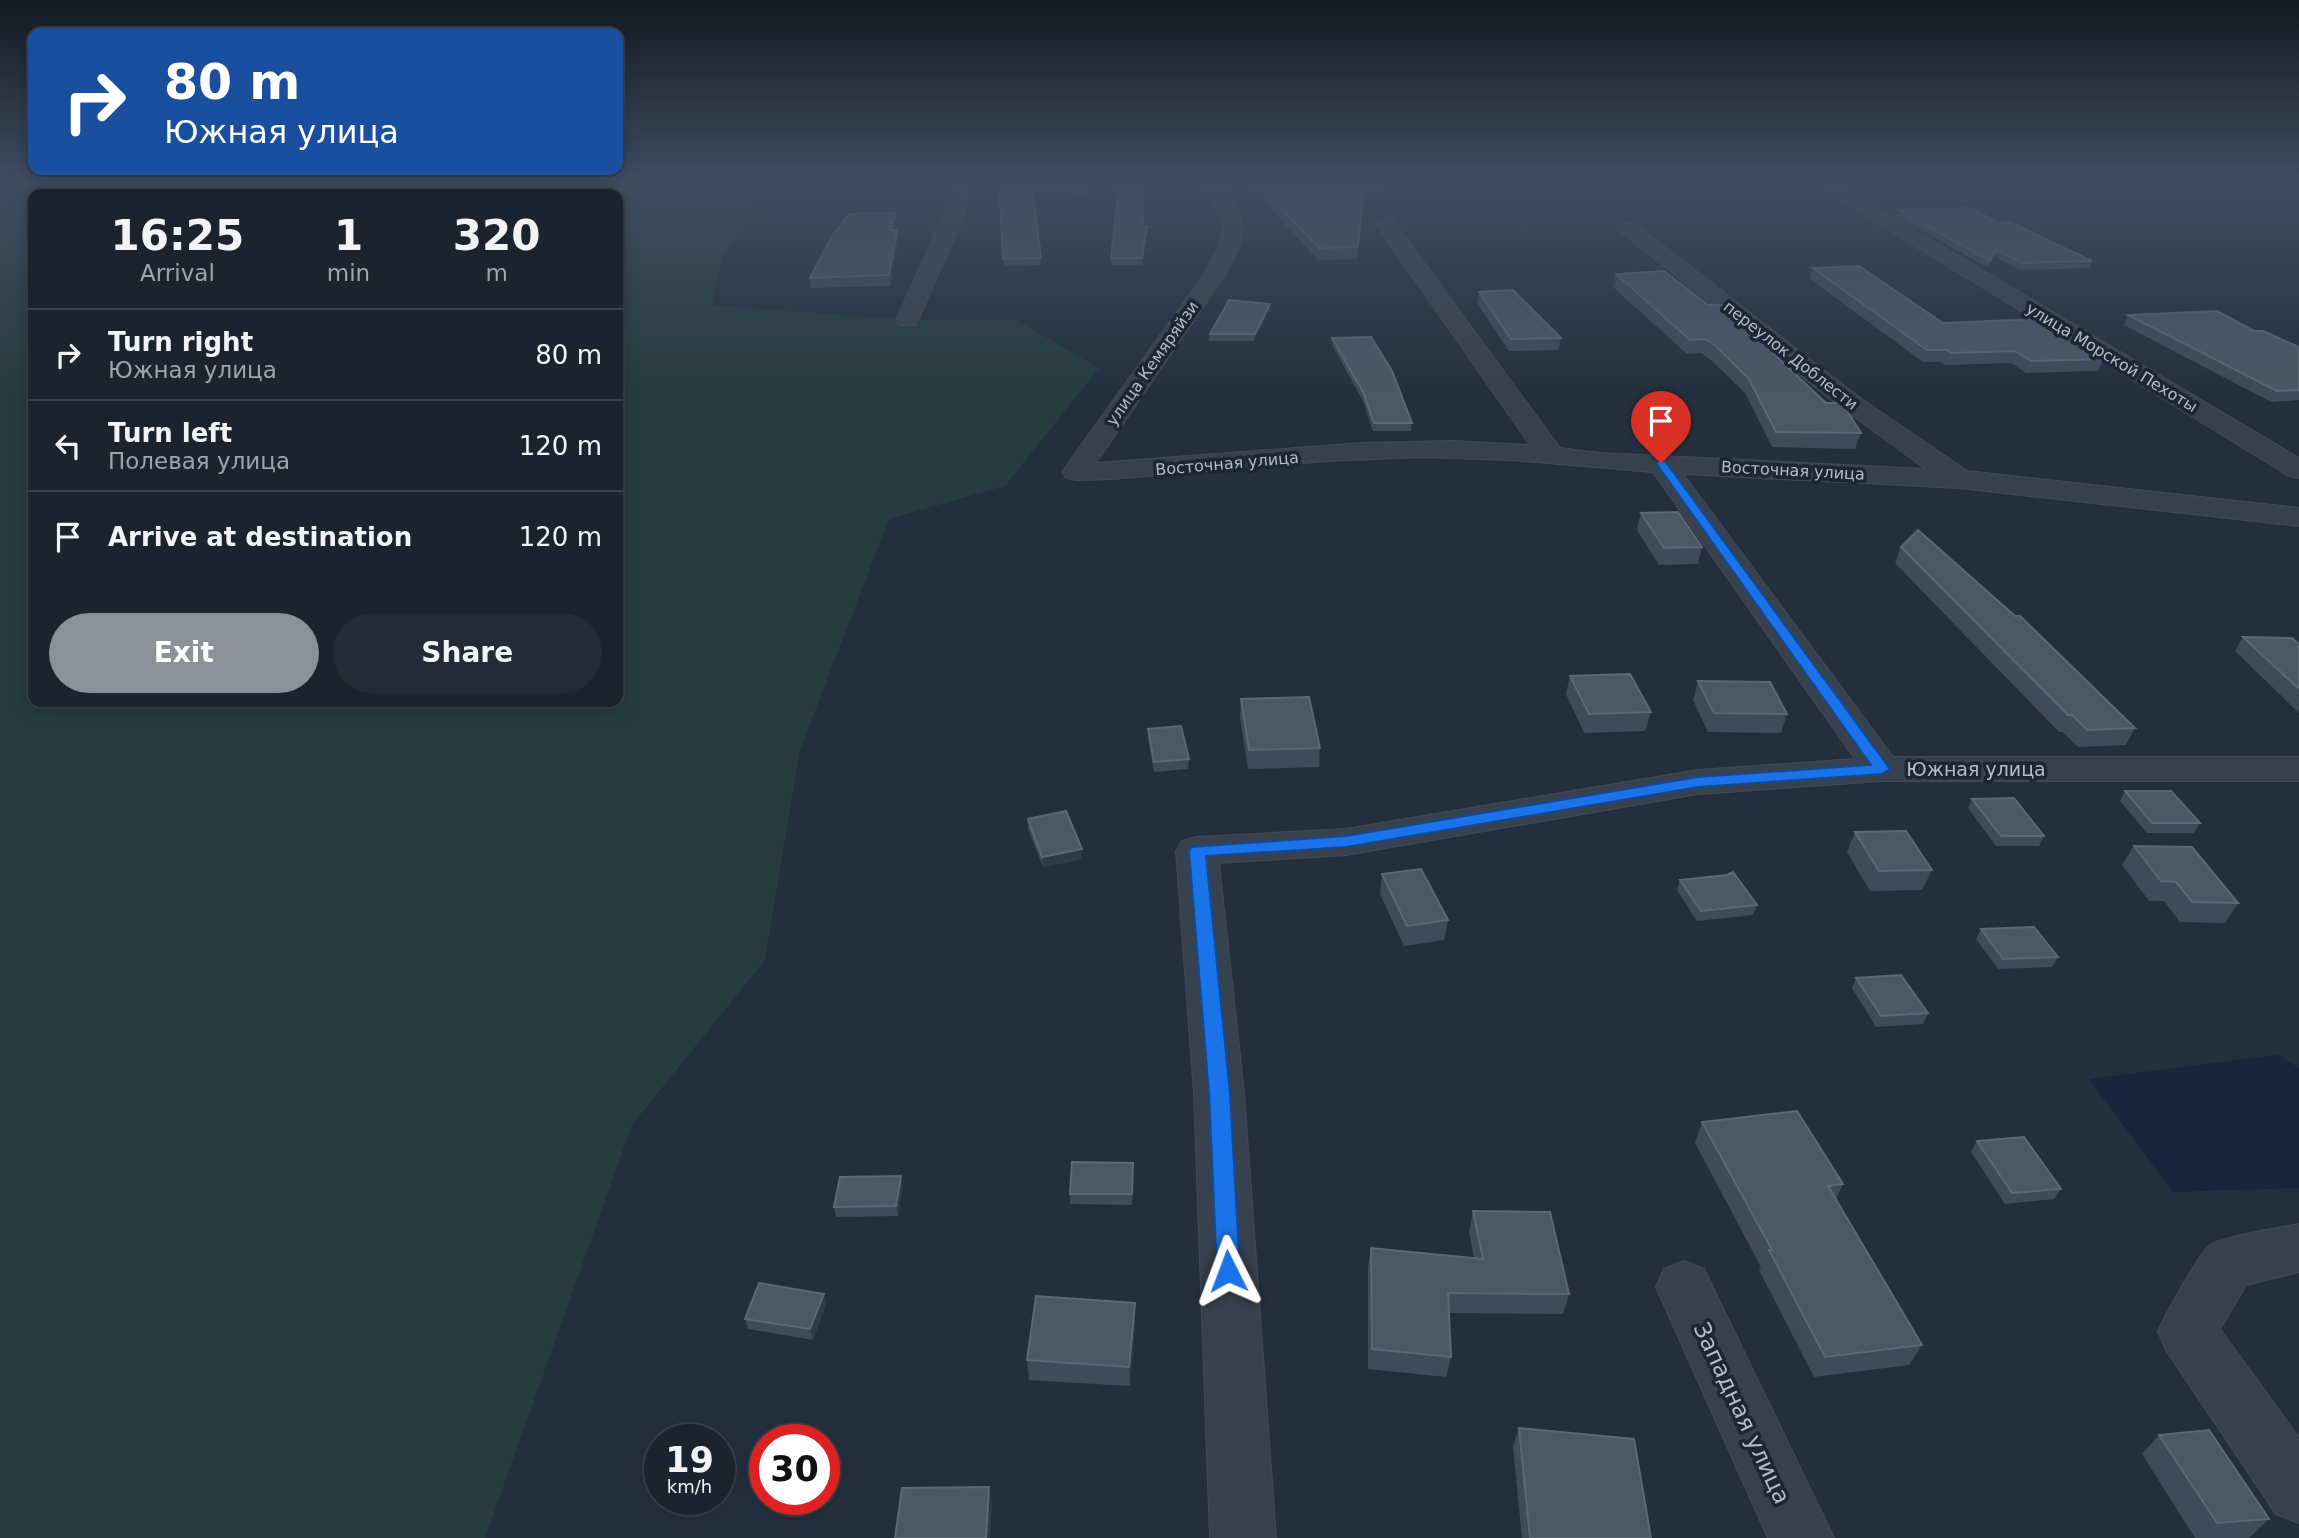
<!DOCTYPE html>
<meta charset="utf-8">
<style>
body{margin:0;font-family:"DejaVu Sans",sans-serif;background:#242b36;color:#f1f3f6;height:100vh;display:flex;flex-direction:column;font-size:26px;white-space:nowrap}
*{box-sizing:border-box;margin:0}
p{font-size:23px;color:#a0a4aa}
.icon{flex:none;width:38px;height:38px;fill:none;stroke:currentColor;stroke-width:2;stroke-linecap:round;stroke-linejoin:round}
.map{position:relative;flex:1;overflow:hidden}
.side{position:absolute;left:28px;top:189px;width:595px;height:518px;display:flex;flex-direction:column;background:#1b232e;border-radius:14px;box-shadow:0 4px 18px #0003,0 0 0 2px #39404a}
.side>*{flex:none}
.hud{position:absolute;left:28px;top:28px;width:595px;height:147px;border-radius:14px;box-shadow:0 4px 18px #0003,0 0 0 2px #39404a;background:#1a4fa0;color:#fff;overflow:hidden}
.speed{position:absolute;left:644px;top:1424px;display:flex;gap:14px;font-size:35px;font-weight:700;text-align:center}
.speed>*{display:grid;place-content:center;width:91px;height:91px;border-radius:50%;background:#1b232e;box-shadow:0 4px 18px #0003,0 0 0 2px #39404a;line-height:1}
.speed small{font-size:18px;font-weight:400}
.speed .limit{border:10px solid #d22;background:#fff;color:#111}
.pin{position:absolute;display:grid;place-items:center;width:60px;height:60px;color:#fff;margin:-72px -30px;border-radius:50% 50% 50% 0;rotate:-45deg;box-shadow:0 0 7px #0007}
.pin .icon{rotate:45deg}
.me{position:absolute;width:77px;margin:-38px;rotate:357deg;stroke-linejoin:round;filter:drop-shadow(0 0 5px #0008)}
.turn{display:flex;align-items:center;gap:24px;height:147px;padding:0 21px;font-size:32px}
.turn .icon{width:91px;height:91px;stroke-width:2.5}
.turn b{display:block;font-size:49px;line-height:60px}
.eta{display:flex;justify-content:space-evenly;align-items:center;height:119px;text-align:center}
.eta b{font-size:42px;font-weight:700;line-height:49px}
.button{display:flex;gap:14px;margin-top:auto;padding:14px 21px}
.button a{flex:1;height:80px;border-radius:42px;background:#8c9099;color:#fff;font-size:28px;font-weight:700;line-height:80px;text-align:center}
.button a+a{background:#242b36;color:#f1f3f6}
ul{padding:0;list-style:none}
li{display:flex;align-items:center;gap:21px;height:91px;padding:0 21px;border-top:2px solid #39404a}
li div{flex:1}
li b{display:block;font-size:26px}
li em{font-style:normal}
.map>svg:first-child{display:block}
.green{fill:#263c3f;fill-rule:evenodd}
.water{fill:#17263c}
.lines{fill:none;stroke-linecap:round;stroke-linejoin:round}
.minor-casing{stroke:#414a57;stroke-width:2}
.minor{fill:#38414e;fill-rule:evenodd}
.wall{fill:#3f4b5c}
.shaded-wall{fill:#2f3b4b}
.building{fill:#4b5868;stroke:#5c6777;stroke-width:2}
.route{fill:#1a73e8;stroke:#114b97;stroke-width:2}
.labels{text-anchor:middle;stroke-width:7;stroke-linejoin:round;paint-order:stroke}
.far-street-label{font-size:16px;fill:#b4bcc9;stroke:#1d2633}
.street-label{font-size:19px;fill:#b4bcc9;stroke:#1d2633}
.near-street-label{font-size:23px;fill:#b4bcc9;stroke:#1d2633}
</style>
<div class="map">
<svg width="2299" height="1538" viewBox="0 0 2299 1538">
<rect width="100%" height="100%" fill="#242f3e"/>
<!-- green -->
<path class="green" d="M0,180H772L723,255L712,305L901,320H1016L1099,368L1005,486L889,519L800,750L765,960L632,1125L485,1538H0ZM33,194H618V702H33Z"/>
<!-- water -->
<path class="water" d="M2278,1055L2299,1068V1188L2173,1192L2089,1079Z"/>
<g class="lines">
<!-- minor casing -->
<g class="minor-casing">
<path id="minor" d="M951,180H969L965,213L918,320L915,325H899L896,320L945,213Z
M1198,180H1275L1266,185L1223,189C1251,226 1245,236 1225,275L1096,463L1362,443L1451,441L1530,445L1375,223L1385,217L1392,219L1560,448L1600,453L1926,469L1838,405L1620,231L1617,227L1620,223H1634L1856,395L1967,471L2299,508V526L1959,488L1683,474L1893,757H2299V781H1882L1698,794L1346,855L1219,863L1244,1093L1276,1538H1210L1194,1093L1176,851L1182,841L1197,837L1346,829L1698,770L1855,759L1653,472L1511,460L1421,457L1326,461L1112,479L1076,480L1066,478L1062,472L1204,274C1231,226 1229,225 1198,180Z
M1808,180H1830L2299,458V478L2289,476Z
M2299,1224V1272L2246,1285L2220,1329L2299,1438V1523L2276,1514L2166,1350L2158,1331C2165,1316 2198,1255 2209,1246C2222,1236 2280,1228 2299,1224Z
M1684,1261L1704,1269L1834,1538H1768L1656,1287L1664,1269Z"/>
</g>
<!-- minor -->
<use href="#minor" class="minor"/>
</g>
<!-- wall -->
<path class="wall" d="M999,180H1093L1088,194L1033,193L1041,265L1004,266Z
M1252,180H1416L1419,182L1417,192L1363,196L1357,259L1318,260L1252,189Z
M1898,210L1998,223L2092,261L2090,268L2020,270L1994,256L1987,267L1896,216Z
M896,213L897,223L894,230L898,240L890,286L811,288L810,278Z
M1143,226L1147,232L1142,265H1111V258Z
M1813,268L1943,323L2104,359L2098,371L2026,373L2011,363L1946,365L1941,362H1923L1810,279Z
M1616,274L1826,403L1861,433L1855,449L1772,447L1745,393L1712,361L1701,353L1687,354L1613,287Z
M1479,292L1561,338L1558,350L1509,351L1477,303Z
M1270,304L1269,311L1254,341H1209L1210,334Z
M2128,315L2254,331L2299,347V400L2271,402L2124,325Z
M1332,338L1412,423L1411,431H1373L1363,401L1332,345Z
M1641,513L1702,547L1698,564L1659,565L1637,530Z
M1901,547L2135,728L2126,745L2078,747L2063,732H2059L1895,563Z
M2243,637L2299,644V713L2235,651Z
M1570,676L1651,712L1645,731L1584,733L1566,694Z
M1698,681L1787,714L1781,733L1708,732L1693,700Z
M1241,699L1320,748L1319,767L1248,769L1240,717Z
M1148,729L1189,759L1188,769L1154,772L1148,738Z
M2125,791L2200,823L2194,833H2147L2120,801Z
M1972,799L2044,836L2039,846H1996L1968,808Z
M1028,819L1082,859L1043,867L1028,829Z
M1855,832L1932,870L1922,890L1870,891L1847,852Z
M2134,846L2238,903L2225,923L2180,922L2164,901H2149L2122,865Z
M1382,874L1448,920L1444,940L1404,946L1380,894Z
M1680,880L1757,905L1753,915L1697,921L1677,890Z
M1981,929L2058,957L2052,967L1998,969L1976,939Z
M1856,978L1928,1013L1923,1024L1876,1027L1852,988Z
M1702,1122L1843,1184L1836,1199L1922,1345L1909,1365L1814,1377L1759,1270L1761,1267L1695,1143Z
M1977,1141L2061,1189L2054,1199L2005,1204L1971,1152Z
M1133,1173L1132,1205L1070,1204V1194Z
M903,1186L898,1216L836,1217L834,1207Z
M1473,1211L1569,1294L1563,1314L1449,1313L1451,1357L1446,1377L1368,1369V1268L1371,1248L1474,1258L1469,1232Z
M826,1304L813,1340L748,1329L745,1319Z
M1135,1323L1130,1386L1029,1380L1027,1360Z
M1519,1428L1651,1538H1522L1513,1447Z
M2159,1435L2269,1519L2249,1538H2195L2142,1454Z"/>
<!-- shaded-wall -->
<path class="shaded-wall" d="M1091,180H1093L1088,194V188Z
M1419,182L1417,192L1363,196L1357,259L1364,185Z
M896,213L897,223L891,240L890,230Z
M897,230L898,240L890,286L889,275Z
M1270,304L1269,311L1254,341L1255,334Z
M1082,849V859L1043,867L1042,857Z
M901,1176L903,1186L898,1216L896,1206Z
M824,1294L826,1304L813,1340L810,1329Z
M1135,1303V1323L1130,1386L1129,1367Z
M989,1487L992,1506L990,1538H986Z"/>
<!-- building -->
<path class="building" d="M999,180H1091L1088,188L1032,187L1041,258L1003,259Z
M1120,180H1142L1143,226H1147L1142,258H1111Z
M1254,180H1416L1419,182L1364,185L1358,247L1319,248Z
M1972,208L1998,223L2010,222L2092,261L2022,263L1996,250L1990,261L1898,210Z
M896,213L890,230H897L889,275L810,278L832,236L849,214Z
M1859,266L1943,323L2042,319L2104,359L2031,361L2015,351L1951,353L1946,350H1927L1813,268Z
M1664,271L1708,305H1722L1826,403H1842L1861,433L1776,432L1749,379L1716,346L1705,339L1690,340L1616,274Z
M1513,290L1561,338L1511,339L1479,292Z
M1229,300L1270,304L1255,334H1210Z
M2217,311L2254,331H2263L2299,347V390L2277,391L2128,315Z
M1371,337L1392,371L1412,423H1374L1364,394L1332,338Z
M1678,512L1702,547L1664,548L1641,513Z
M1918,530L2015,616H2020L2135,728L2087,730L2072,715H2068L1901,547Z
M2243,637L2292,638L2299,644V689Z
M1630,674L1651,712L1589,714L1570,676Z
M1698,681L1770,682L1787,714L1714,713Z
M1309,697L1320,748L1249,750L1241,699Z
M1181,726L1189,759L1154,762L1148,729Z
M2125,791H2171L2200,823H2152Z
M2014,798L2044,836H2001L1972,799Z
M1066,811L1082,849L1042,857L1028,819Z
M1906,831L1932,870L1879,871L1855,832Z
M2134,846L2192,847L2238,903L2192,902L2176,882L2161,881Z
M1421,869L1448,920L1407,926L1382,874Z
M1733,872L1757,905L1701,911L1680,880L1727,875Z
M2034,927L2058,957L2003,959L1981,929Z
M1901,975L1928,1013L1881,1016L1856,978Z
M1797,1111L1843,1184L1828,1186L1922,1345L1825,1357L1769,1250H1772L1702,1122Z
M2024,1137L2061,1189L2012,1193L1977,1141Z
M1072,1162L1133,1163L1132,1194H1070Z
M901,1176L896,1206L834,1207L840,1177Z
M1473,1211L1550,1212L1569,1294L1448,1293L1451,1357L1372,1349L1371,1248L1483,1259Z
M759,1283L824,1294L810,1329L745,1319Z
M1036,1296L1135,1303L1129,1367L1027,1360Z
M1519,1428L1634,1439L1651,1538H1530Z
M2209,1430L2269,1519L2217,1523L2159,1435Z
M989,1487L986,1538H895L902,1488Z"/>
<!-- sky -->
<linearGradient id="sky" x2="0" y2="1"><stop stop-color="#141a22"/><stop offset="0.46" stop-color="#3f4d63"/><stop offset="1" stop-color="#3f4d63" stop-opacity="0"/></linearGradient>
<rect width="2299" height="395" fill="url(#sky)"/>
<!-- route -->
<path class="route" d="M1661,460L1665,461L1890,769L1882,774L1698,787L1346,847L1206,856L1230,1093L1240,1271L1237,1278L1228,1281L1220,1278L1217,1271L1209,1093L1189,851L1191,847L1346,836L1698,777L1871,765L1656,463Z"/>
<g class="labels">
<!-- far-street labels -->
<g class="far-street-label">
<text transform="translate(1791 355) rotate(38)" y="6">переулок Доблести</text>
<text transform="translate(2112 357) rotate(31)" y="6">улица Морской Пехоты</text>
<text transform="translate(1152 363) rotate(-55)" y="6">улица Кемяряйзи</text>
<text transform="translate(1227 463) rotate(-5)" y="6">Восточная улица</text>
<text transform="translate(1793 470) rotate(3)" y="6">Восточная улица</text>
</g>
<!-- street labels -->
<g class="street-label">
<text x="1976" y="776">Южная улица</text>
</g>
<!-- near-street labels -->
<g class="near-street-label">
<text transform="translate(1742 1413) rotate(65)" y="8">Западная улица</text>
</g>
</g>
</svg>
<div class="speed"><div>19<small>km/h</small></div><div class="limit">30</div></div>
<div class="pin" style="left:1661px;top:463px;background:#d93025"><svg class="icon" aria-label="arrive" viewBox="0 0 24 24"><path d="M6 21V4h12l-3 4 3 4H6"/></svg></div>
<svg class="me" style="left:1228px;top:1271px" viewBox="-20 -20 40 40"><path d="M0-17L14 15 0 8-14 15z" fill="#1a73e8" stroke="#fff" stroke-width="4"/></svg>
<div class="hud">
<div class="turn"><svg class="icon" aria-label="right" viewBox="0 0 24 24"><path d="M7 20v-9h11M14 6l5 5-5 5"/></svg><div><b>80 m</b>Южная улица</div></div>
</div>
<section class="side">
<div class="eta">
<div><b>16:25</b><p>Arrival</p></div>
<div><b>1</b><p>min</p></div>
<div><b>320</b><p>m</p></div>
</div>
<ul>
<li><svg class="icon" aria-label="right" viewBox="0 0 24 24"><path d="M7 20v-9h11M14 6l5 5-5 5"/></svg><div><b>Turn right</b><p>Южная улица</p></div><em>80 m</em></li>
<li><svg class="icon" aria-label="left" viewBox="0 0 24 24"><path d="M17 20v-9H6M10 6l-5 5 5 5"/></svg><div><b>Turn left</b><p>Полевая улица</p></div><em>120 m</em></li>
<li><svg class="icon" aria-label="arrive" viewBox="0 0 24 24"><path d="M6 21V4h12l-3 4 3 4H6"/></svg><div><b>Arrive at destination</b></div><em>120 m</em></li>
</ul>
<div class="button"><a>Exit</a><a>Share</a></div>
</section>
</div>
